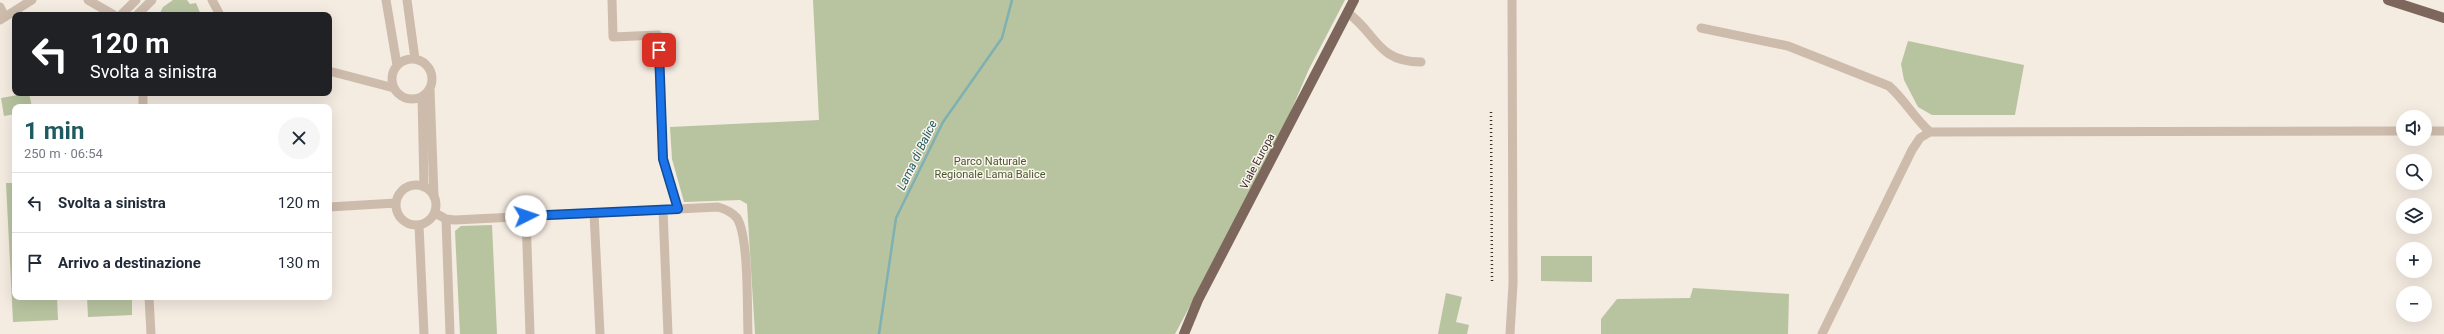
<!DOCTYPE html>
<html lang="it">
<meta charset="utf-8">
<style>
body{margin:0;font-family:Roboto,sans-serif;background:#f6f6f7;color:#1f2937;height:100vh;display:flex;flex-direction:column;font-size:15px;white-space:nowrap}
*{box-sizing:border-box;margin:0}
p{font-size:13px;color:#747a83}
.icon{flex:none;width:22px;height:22px;fill:none;stroke:currentColor;stroke-width:2;stroke-linecap:round;stroke-linejoin:round}
.map{position:relative;flex:1;overflow:hidden}
.drawer{position:absolute;left:12px;top:104px;width:320px;height:196px;display:flex;flex-direction:column;background:#fff;border-radius:8px;box-shadow:0 4px 16px #0002}
.drawer>*{flex:none}
.top-card{position:absolute;left:12px;top:12px;width:320px;height:84px;border-radius:8px;box-shadow:0 4px 16px #0002;background:#202124;color:#fff;overflow:hidden}
.fabs{position:absolute;left:2396px;top:110px;display:grid;gap:8px}
.fabs a{display:grid;place-items:center;width:36px;height:36px;border-radius:50%;background:#fff;box-shadow:0 4px 16px #0002;font-size:20px}
.pin{position:absolute;display:grid;place-items:center;width:34px;height:34px;color:#fff;margin:-17px;border-radius:8px;box-shadow:0 2px 6px #0006}
.me{position:absolute;width:44px;margin:-22px;rotate:86deg;stroke-linejoin:round;filter:drop-shadow(0 0 3px #0008)}
.turn{display:flex;align-items:center;gap:14px;height:84px;padding:0 12px;font-size:18px}
.turn .icon{width:52px;height:52px;stroke-width:2.5}
.turn b{display:block;font-size:28px;line-height:34px}
.round{display:grid;place-items:center;flex:none;width:42px;height:42px;border-radius:21px;background:#f6f6f7}
.summary{display:flex;align-items:center;justify-content:space-between;height:68px;padding:0 12px}
h1{font-size:24px;font-weight:700;line-height:30px;color:#1f5a5e}
ul{padding:0;list-style:none}
li{display:flex;align-items:center;gap:12px;height:60px;padding:0 12px;border-top:1px solid #e0e1e3}
li div{flex:1}
li b{display:block;font-size:15px}
li em{font-style:normal}
.map>svg:first-child{display:block}
.green{fill:#b8c4a0}
.lines{fill:none;stroke-linecap:round;stroke-linejoin:round}
.stream{stroke:#7fb0b2;stroke-width:2.5}
.minor{stroke:#cdbbac;stroke-width:9}
.major{stroke:#7d675c;stroke-width:10}
.rail{stroke:#3b302b;stroke-width:2.5;stroke-dasharray:1 3;stroke-linecap:butt}
.route-casing{stroke:#114b97;stroke-width:10}
.route{stroke:#1a73e8;stroke-width:7}
.labels{text-anchor:middle;stroke-width:3;stroke-linejoin:round;paint-order:stroke}
.park-label{font-size:11px;fill:#4a5a2e;stroke:#fbf5ee}
.street-label{font-size:11px;fill:#3b302b;stroke:#fbf5ee}
.water-label{font-size:12px;font-style:italic;fill:#1f5a5e;stroke:#fbf5ee}
</style>
<div class="map">
<svg width="2444" height="334" viewBox="0 0 2444 334">
<rect width="100%" height="100%" fill="#f4ebe1"/>
<!-- green -->
<path class="green" d="M173,0H187L190,4L196,3L201,15H159L163,7Z
M813,0H1345L1309,69L1279,139L1175,334H755L747,204L740,200L684,202L672,159L670,127L819,120Z
M1908,41L2024,65L2015,115H1932L1918,107L1904,80L1901,64Z
M29,93L32,107H15V114L4,116L1,98Z
M6,183H15V297H57L58,320L13,322Z
M492,225L497,334H460L455,231L461,226Z
M1541,256H1592V282L1541,281Z
M1693,288L1789,294L1788,334H1601V319L1617,299L1690,298Z
M1446,293L1462,297L1456,322L1469,325L1467,334H1438Z
M87,297H132V315L88,317Z"/>
<g class="lines">
<!-- stream -->
<path class="stream" d="M879,334L896,218L943,122L1002,38L1012,0"/>
<!-- minor -->
<path class="minor" d="M88,0L114,15
M212,0L220,15
M386,0L397,65
M407,0L415,59
M612,0L613,37L658,35L663,159L678,209
M0,7L5,17
M1348,13C1376,33 1377,62 1421,62
M121,15L136,0
M137,15L152,0
M0,20L32,0
M1701,28L1788,46L1889,86C1905,100 1914,118 1930,132
M392 79a20 20 0 1 1 40 0a20 20 0 1 1-40 0Z
M329,71L394,88
M430,89L434,197
M143,93V107
M422,97L424,187
M2425,131H2444
M396 205a20 20 0 1 1 40 0a20 20 0 1 1-40 0Z
M329,207L396,203
M663,210L668,334
M435,213L446,219L455,220L718,207C725,209 732,212 737,218C749,237 747,309 748,334
M594,213L600,334
M526,216L530,334
M446,219L450,334
M419,225L424,334
M149,297L151,334
M1510,334L1513,284L1512,0
M1822,334L1912,150L1920,138L1930,132L2403,131"/>
<!-- major -->
<path class="major" d="M2388,0L2444,18
M1184,334L1198,300L1354,0"/>
<!-- rail -->
<path class="rail" d="M1491,112L1492,281"/>
</g>
<g class="lines">
<!-- route casing -->
<g class="route-casing">
<path id="route" d="M526,216L678,209L663,159L659,50"/>
</g>
<!-- route -->
<use href="#route" class="route"/>
</g>
<g class="labels">
<!-- park labels -->
<g class="park-label">
<text x="990" y="165">Parco Naturale<tspan x="990" dy="13">Regionale Lama Balice</tspan></text>
</g>
<!-- street labels -->
<g class="street-label">
<text transform="translate(1257 161) rotate(-62)" y="4">Viale Europa</text>
</g>
<!-- water labels -->
<g class="water-label">
<text transform="translate(917 155) rotate(-64)" y="4">Lama di Balice</text>
</g>
</g>
</svg>
<div class="fabs">
<a><svg class="icon" aria-label="sound" viewBox="0 0 24 24"><path d="M4 9h4l5-4v14l-5-4H4zM17 9q2 3 0 6"/></svg></a>
<a><svg class="icon" aria-label="search" viewBox="0 0 24 24"><circle cx="10" cy="10" r="6"/><path d="M15 15l6 6"/></svg></a>
<a><svg class="icon" aria-label="layers" viewBox="0 0 24 24"><path d="M12 4l9 5-9 5-9-5zM3 14l9 5 9-5"/></svg></a>
<a>+</a>
<a>−</a>
</div>
<div class="pin" style="left:659px;top:50px;background:#d93025"><svg class="icon" aria-label="arrive" viewBox="0 0 24 24"><path d="M6 21V4h12l-3 4 3 4H6"/></svg></div>
<svg class="me" style="left:526px;top:216px" viewBox="-20 -20 40 40"><circle r="19" fill="#fff"/><path d="M0-13L10 11 0 6-10 11z" fill="#1a73e8"/></svg>
<div class="top-card">
<div class="turn"><svg class="icon" aria-label="left" viewBox="0 0 24 24"><path d="M17 20v-9H6M10 6l-5 5 5 5"/></svg><div><b>120 m</b>Svolta a sinistra</div></div>
</div>
<section class="drawer">
<div class="summary"><div><h1>1 min</h1><p>250 m · 06:54</p></div><a class="round"><svg class="icon" aria-label="close" viewBox="0 0 24 24"><path d="M6 6l12 12M18 6L6 18"/></svg></a></div>
<ul>
<li><svg class="icon" aria-label="left" viewBox="0 0 24 24"><path d="M17 20v-9H6M10 6l-5 5 5 5"/></svg><div><b>Svolta a sinistra</b></div><em>120 m</em></li>
<li><svg class="icon" aria-label="arrive" viewBox="0 0 24 24"><path d="M6 21V4h12l-3 4 3 4H6"/></svg><div><b>Arrivo a destinazione</b></div><em>130 m</em></li>
</ul>
</section>
</div>
